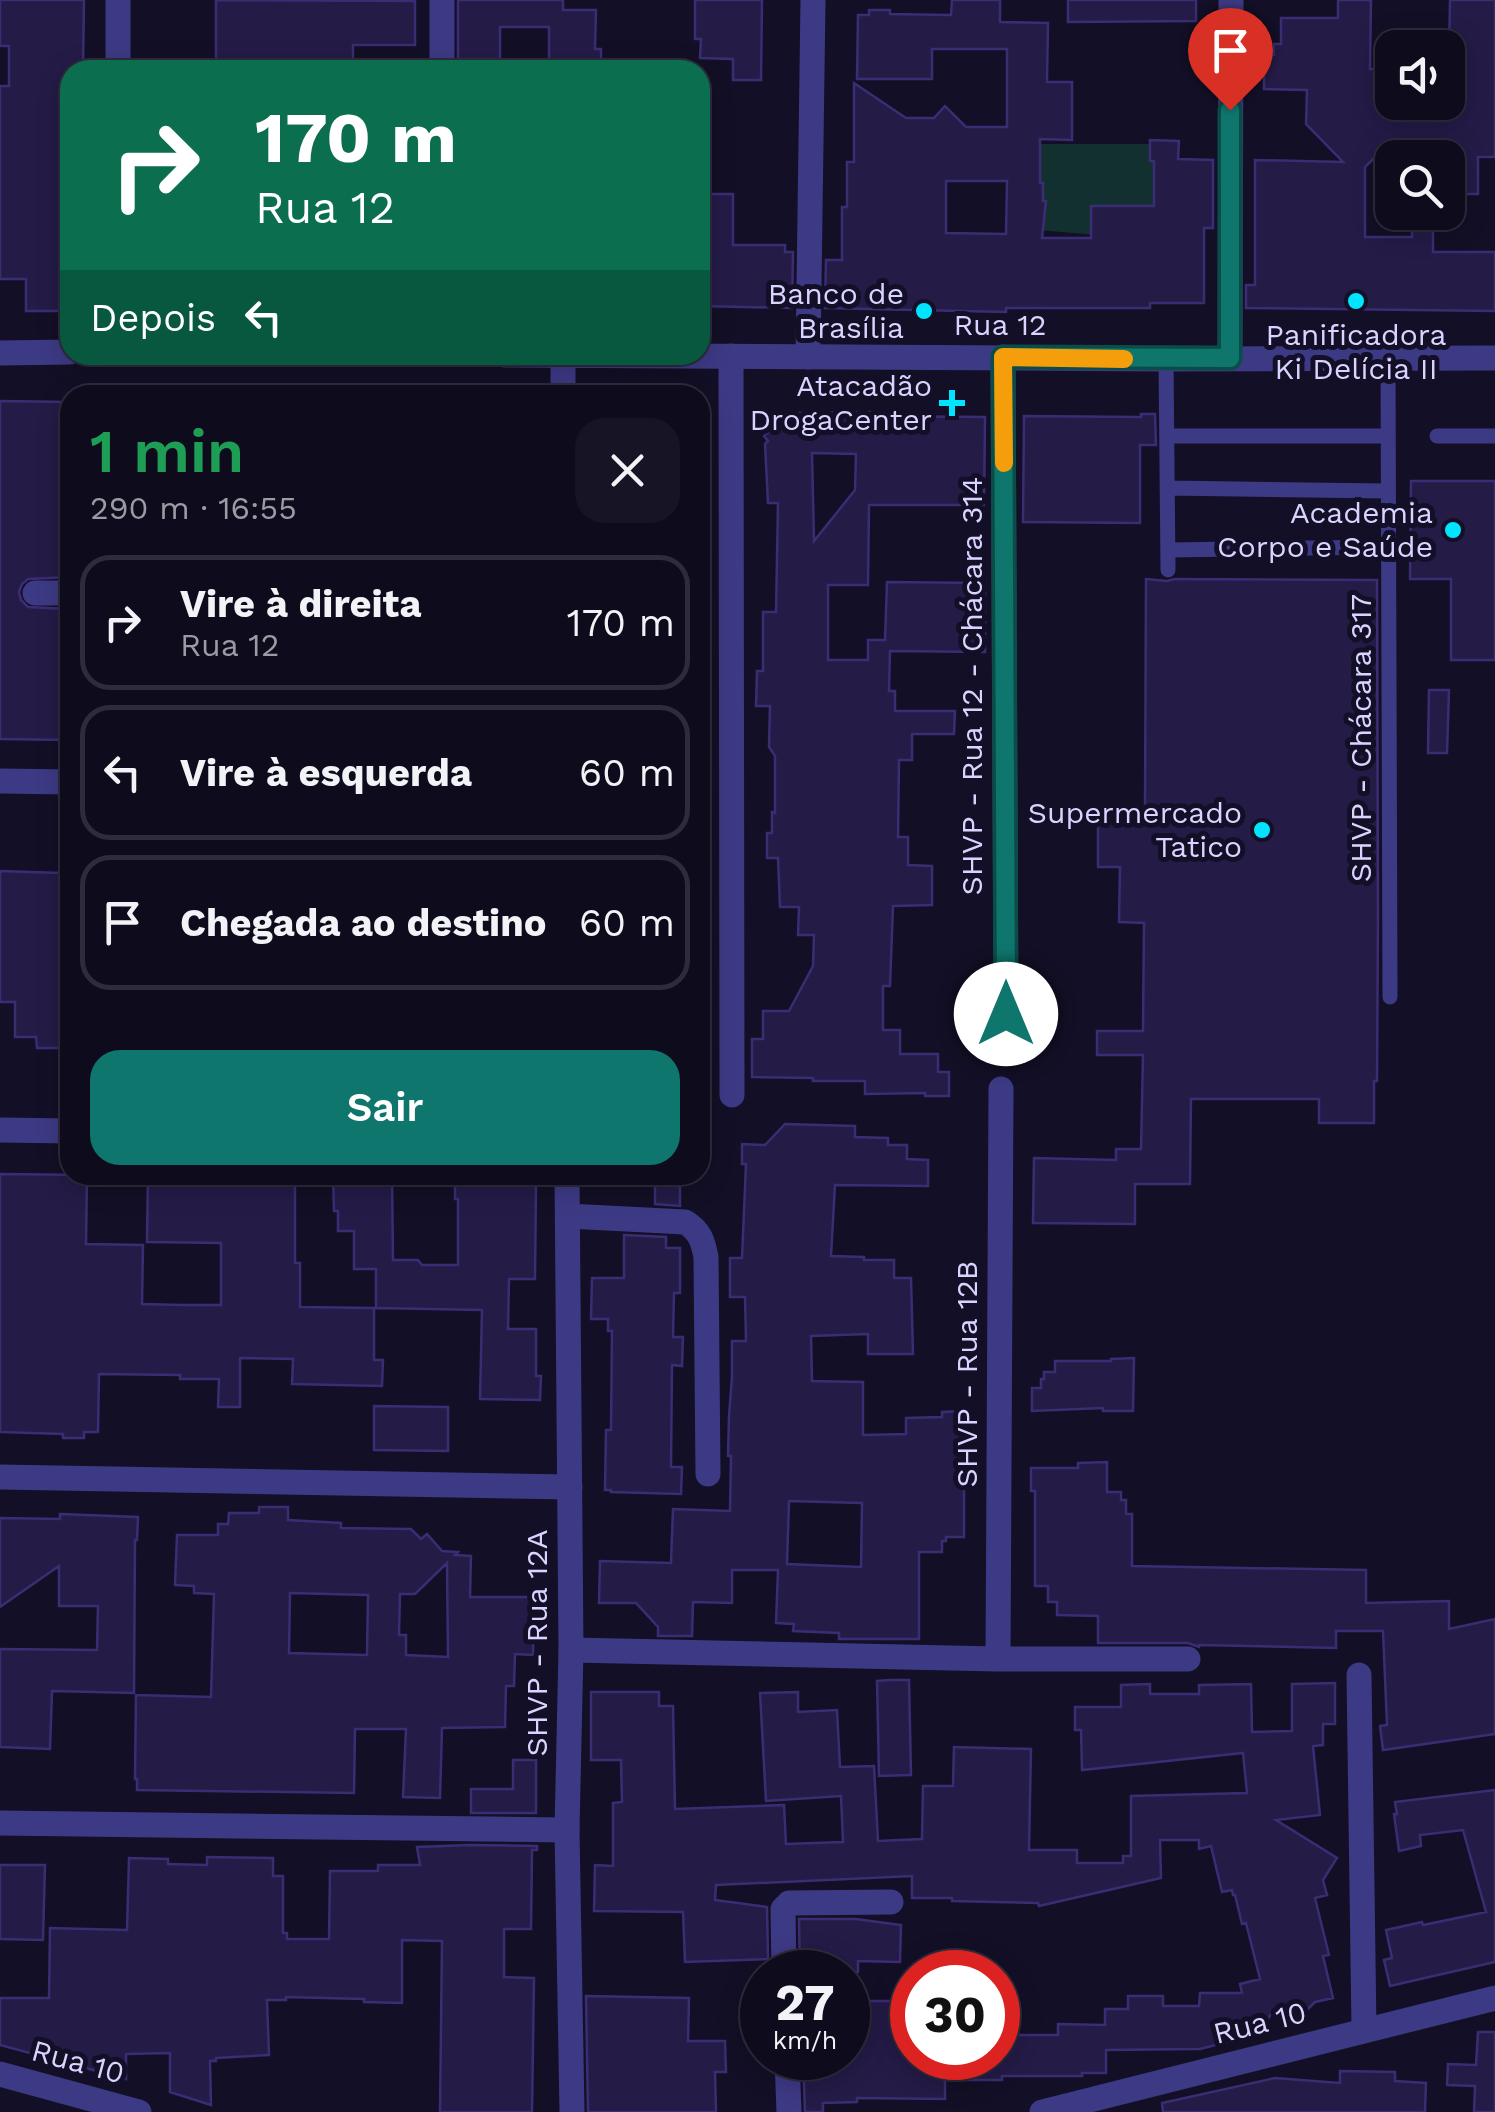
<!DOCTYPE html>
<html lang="pt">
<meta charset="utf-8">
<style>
body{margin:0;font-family:"Work Sans",sans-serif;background:#171425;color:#f1f3f6;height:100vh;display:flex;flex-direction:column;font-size:38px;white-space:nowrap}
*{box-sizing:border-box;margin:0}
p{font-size:32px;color:#9b9ba3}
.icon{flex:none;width:55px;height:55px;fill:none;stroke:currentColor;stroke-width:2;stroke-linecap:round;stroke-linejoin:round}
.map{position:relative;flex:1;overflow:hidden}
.side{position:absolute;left:60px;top:385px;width:650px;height:800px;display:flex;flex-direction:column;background:#0e0b1c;border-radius:30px;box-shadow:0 5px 25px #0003,0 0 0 2px #2e2b3b}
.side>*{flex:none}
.top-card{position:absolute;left:60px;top:60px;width:650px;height:305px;border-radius:30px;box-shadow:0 5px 25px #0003,0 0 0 2px #2e2b3b;background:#0b6e4f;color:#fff;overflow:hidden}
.controls{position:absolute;left:1375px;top:30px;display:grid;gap:20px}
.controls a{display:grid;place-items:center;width:90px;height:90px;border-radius:20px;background:#0e0b1c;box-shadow:0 5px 25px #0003,0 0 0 2px #2e2b3b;font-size:50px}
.speed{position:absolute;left:740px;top:1950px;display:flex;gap:20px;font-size:50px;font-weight:700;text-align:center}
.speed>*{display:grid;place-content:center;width:130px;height:130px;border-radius:50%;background:#0e0b1c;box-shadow:0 5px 25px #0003,0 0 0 2px #2e2b3b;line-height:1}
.speed small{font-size:25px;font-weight:400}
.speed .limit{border:15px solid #d22;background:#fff;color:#111}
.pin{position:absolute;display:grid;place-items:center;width:85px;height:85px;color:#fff;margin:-102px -42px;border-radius:50% 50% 50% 0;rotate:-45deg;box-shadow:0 0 10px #0007}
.pin .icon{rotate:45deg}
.me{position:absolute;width:110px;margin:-55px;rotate:0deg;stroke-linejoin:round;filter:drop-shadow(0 0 8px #0008)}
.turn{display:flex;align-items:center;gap:35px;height:210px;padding:0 30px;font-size:45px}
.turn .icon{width:130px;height:130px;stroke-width:2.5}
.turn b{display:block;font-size:70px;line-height:85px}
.then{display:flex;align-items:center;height:95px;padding:0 30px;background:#0003;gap:20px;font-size:38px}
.round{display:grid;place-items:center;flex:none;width:105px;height:105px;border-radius:30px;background:#171425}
.headline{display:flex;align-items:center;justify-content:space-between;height:170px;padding:0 30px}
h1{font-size:60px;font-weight:600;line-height:75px;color:#1e9e55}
.button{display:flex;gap:20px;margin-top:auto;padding:20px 30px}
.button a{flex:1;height:115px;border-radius:30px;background:#0f766e;color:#fff;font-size:40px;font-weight:600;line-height:115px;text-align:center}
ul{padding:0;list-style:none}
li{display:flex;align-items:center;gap:30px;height:135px;margin:0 20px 15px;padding:0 10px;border:5px solid #2e2b3b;border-radius:30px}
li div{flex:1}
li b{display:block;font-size:38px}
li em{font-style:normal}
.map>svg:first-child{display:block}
.green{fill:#12302f}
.building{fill:#241b47;stroke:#3b2d73;stroke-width:2.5;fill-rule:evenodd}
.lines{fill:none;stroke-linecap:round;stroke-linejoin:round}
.service{stroke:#3d3a85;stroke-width:15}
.minor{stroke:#3d3a85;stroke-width:25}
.tertiary{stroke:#3d3a85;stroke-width:25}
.route-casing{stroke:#0a4d48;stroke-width:25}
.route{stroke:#0f766e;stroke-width:18}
.slow{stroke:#f59e0b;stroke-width:18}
.poi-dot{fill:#00e5ff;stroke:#130f26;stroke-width:4}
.labels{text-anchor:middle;stroke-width:10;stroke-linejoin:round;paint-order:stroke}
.poi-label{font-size:30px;fill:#d9d4ff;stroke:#130f26;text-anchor:end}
.street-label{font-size:30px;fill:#d9d4ff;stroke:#130f26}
</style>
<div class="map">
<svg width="1495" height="2112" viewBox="0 0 1495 2112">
<rect width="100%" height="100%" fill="#130f26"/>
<!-- green -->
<path class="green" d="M1020,144H1157L1155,240L1026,229Z"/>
<!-- building -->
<path class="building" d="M0,0H84L83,70H70V193H62L61,248H70V311H26V279H0V86H9V46H0Z
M216,0L415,1V45H353V70H216Z
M458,0H563V10H596L595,49H601V70H549V27H500V59H458Z
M695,0H762L761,80H733V59L700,58L701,39H695Z
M952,0H1000V22L1048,23L1047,82H1072V140L1040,139V183H1043V201H1046L1042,238H1091V206H1154V161H1150V140L1179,141L1178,159L1213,160V228H1204V303H1150V308H1006V312L825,308L826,260H842V207H847V162H854V83L906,118H934L945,106L966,127H1007V49H932V79H857L858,15H869V10H890V14L951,15ZM946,181H1007L1006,234L946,233Z
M1068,0H1196V21L1068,22Z
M1338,0H1371L1370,69H1392V102H1448L1450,0H1495V157H1478V194H1448V158L1392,155L1384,148L1365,167V237H1412V212H1433V252H1495V311L1246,308V285H1255V160L1343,162L1306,124L1307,90L1264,89V55H1274V44H1281V18H1338Z
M700,194H733V245H785V252H793L792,308L700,306Z
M0,401L70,402V577L28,579L22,584L19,592L21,600L28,607L70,609V740L0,739Z
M789,412L792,417L796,413L870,412V416L985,417L984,505H869L868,585H828V660H868V640H885L887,582L985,583V652L890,651L889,691H895V711H955L954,734H912V760H899L898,837H908V865L932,866V905L893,906L890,986H883V1030H900V1054H938V1072H949V1096H925V1093L865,1094V1081H813V1078L752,1077V1039H763V1011H789L813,966L814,935H798L799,907H780L778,858H767V833H772V812L775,813V756L769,747L770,706H756L757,671H763V612H776L778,503H768L765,444L768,441L764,436ZM812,453L856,454L855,490L814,541Z
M1141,414H1155L1156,445H1140V523L1023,522L1024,416L1141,417Z
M1411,481H1495V660H1451V579H1410Z
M1146,579L1167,581L1175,579L1377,580L1378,915L1377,1081H1374V1123H1319V1099H1191L1190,1184H1135V1224L1033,1223L1034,1158L1116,1160V1149H1141L1143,1055H1097V1031H1143L1144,923L1119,922L1120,867H1098V808H1145Z
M1429,690H1449L1447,753H1428Z
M0,871L61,873V887H63L62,930H70V958H63V1024H67L68,1048H37L36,1037H15V1002H0Z
M785,1124L855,1126V1137L888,1138V1145H907V1159L928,1160V1186L835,1185L831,1256L864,1257V1260H894V1278H911L913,1354H868V1334L811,1336L812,1381L863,1382V1435L906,1434V1418L942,1417V1412L964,1411V1537H946V1541H942V1552H919V1639H839V1633L793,1631L794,1624L776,1623L778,1570H732V1603L693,1602L692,1636H658V1627L636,1603H599L600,1561L671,1563L673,1509L730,1511L731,1456H728L729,1416L732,1377V1341H746L745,1297H730V1258H742L746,1164H742V1144L765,1145ZM789,1501L862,1503L861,1567L787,1564Z
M0,1174L87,1175L86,1244L143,1245L142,1304L183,1305H221V1243L147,1242L148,1175H295V1263H300V1307L374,1308V1360H383L382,1386L292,1384L293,1359L240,1358V1407H218L219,1379H180V1375L99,1374L98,1432H84V1438H63V1434L0,1432Z
M333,1175H392L393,1260H418L422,1265H458V1199H455V1175H520V1181H534V1185H536L535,1279H509L508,1329H536V1376H541L540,1400L480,1399L482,1310L376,1308V1269H354V1231H338V1211H334Z
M655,1175H680V1206L655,1204Z
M624,1235L666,1237V1248H680V1293H674L673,1337H683L682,1366L672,1365L671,1467H682L681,1494L611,1492V1490H605L606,1430H611L612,1331H608V1319H591L592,1278H624Z
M1134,1358L1133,1411H1103V1408L1032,1411V1388H1041V1379H1044V1372H1055V1361H1111V1359Z
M374,1406L448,1407V1451L374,1450Z
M1107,1462V1492H1121V1500H1126V1514H1132V1566L1366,1570V1603L1449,1601V1629L1495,1619V1734L1383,1750L1380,1726L1387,1725L1383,1631H1336V1648L1199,1645V1647L1188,1643H1098V1616L1057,1615V1602H1048V1586H1035V1491H1031V1468H1078V1463Z
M259,1507H288V1520L341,1523V1528L411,1529L421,1539L427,1534L442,1551L458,1552L455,1555L471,1556L470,1597H534L533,1655L515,1654L514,1686H506L505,1727L442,1728L440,1798L403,1797L406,1729H355L354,1793L137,1790V1779H135L136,1695L211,1697L214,1594L194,1593V1586L175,1585L177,1535H218V1524H228L229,1513H259ZM447,1563L448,1657L406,1655V1635H399L400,1594H415ZM290,1593L368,1595L367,1655L289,1653Z
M60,1514L138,1517L137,1540H135L134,1693L52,1691L50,1749L0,1747V1649L97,1650L98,1606H59V1566L0,1607V1518L60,1519Z
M891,1680H909L911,1775L879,1776L877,1681Z
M1335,1683V1724H1323V1745L1313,1746L1320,1815L1276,1820L1337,1858L1323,1880L1327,1895L1315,1898L1329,1955L1323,1956L1333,1998L1315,2002L1305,2012L1293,2008L1272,2012L1259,2034L1200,2049L1106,2050V2073H1082V2076H1002V2080H945V2099L857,2098V2102L823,2103V2112H805L803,2058H848V2001H912V2058H998V2035H1058V2024L1105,2025V2009H1128V1996H1163V2006H1199L1200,1993H1242L1240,1984L1260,1979L1246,1923L1242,1924L1235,1895H1233L1232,1890L1222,1892L1211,1846L1199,1849V1840H1160L1161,1878L1039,1906L1038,1903L952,1901V1898H912V1876L716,1885L715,1900L767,1907L768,1959L685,1962L683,1912L594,1911L595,1865L613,1866V1803L622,1802L621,1760H591V1692H659V1706H673L675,1809L784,1805L786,1844L843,1842L841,1796L766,1801L760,1693L798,1692V1712L837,1710L840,1767L874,1766L878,1841L922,1839L923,1786H953L954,1747L1031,1749L1029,1850H1077V1863H1123V1856H1131V1796L1247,1793L1243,1753L1082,1770L1081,1730H1075V1707H1121V1685L1150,1684V1694H1199V1685L1251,1684L1252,1732L1292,1731V1684Z
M513,1760H536V1813H471V1789H513Z
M1495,1790V1962L1390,1986L1384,1960L1392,1958L1386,1930L1422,1922L1423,1925L1486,1912L1463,1830L1420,1835L1421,1846L1399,1851L1394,1814H1397L1395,1802Z
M470,1845L537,1846V1850H532L531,1929H504V1977L534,1978L532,2112H440L442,1941L402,1940V2003L364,2002V1999L286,1997V2000H267L269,2055L216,2058V2061H210L211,2105L170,2092V2053L126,2054V2079L0,2045V1998H49L50,1928L127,1930L129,1858L168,1859V1864L207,1865V1857L273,1858V1876H283V1933H287V1939H329L330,1871H378V1865H420L417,1847Z
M0,1865H45L43,1940L0,1939Z
M799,1919H856L901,1925L900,1962L858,1961V1972H800Z
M586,1996L689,1998L688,2041H725L726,2072H715L716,2112H588Z
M1478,2032H1495V2112H1474L1475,2086L1447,2085L1448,2064L1476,2065Z
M1340,2071L1395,2072V2081L1426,2083L1425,2112H1163L1162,2103L1275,2078L1340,2083Z"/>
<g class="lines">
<!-- service -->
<path class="service" d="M1388,358L1390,997
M1166,359L1168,570
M1167,436H1387
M1437,436H1495
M1167,488L1387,491
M1168,550L1388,547"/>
<!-- minor -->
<path class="minor" d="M118,70V0
M442,70V0
M731,356L732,1095
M808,357L813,0
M1003,357L1006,1015
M1230,358L1231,0
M35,593H70
M0,781L70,782
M0,1130L70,1131
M568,1216L685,1222C700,1231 703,1241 706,1257L708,1474
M0,1477L570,1487
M571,1650L998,1659H1188
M998,1659L1001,1089
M1359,1675L1364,2030
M0,1823L567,1830
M784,1972L783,1909L789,1903L891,1902
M787,2058L789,2112"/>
<!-- tertiary -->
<path class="tertiary" d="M0,353L70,352
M505,355L1166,359L1495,358
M563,395V356
M567,1175L571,1650L567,1830L572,2112
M0,2074L139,2112
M1042,2112L1495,1998"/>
</g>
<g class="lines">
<!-- route casing -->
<g class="route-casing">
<path id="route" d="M1006,1014L1003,357L1230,358V110"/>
</g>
<!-- route -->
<use href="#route" class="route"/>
<!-- slow -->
<path class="slow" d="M1004,463L1003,357L1124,359"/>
</g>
<!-- markers -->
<g class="poi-dot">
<circle cx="1356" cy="301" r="10"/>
<circle cx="924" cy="311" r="10"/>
<path d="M947 388h10v10h10v10h-10v10h-10v-10h-10v-10h10z"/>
<circle cx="1453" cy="530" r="10"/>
<circle cx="1262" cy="830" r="10"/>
</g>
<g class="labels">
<!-- poi labels -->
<g class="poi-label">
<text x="904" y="304">Banco de<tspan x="904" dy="34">Brasília</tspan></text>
<text x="1356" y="345" text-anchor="middle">Panificadora<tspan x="1356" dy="34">Ki Delícia II</tspan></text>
<text x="932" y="396">Atacadão<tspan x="932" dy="34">DrogaCenter</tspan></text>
<text x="1433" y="523">Academia<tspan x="1433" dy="34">Corpo e Saúde</tspan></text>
<text x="1242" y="823">Supermercado<tspan x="1242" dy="34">Tatico</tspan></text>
</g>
<!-- street labels -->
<g class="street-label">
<text x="1000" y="335">Rua 12</text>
<text transform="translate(972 686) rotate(-90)" y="10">SHVP - Rua 12 - Chácara 314</text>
<text transform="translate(1361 738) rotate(-90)" y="10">SHVP - Chácara 317</text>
<text transform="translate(967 1374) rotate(-90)" y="10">SHVP - Rua 12B</text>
<text transform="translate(537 1643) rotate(-90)" y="10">SHVP - Rua 12A</text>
<text transform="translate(1260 2023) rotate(-14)" y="10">Rua 10</text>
<text transform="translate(78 2062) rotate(15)" y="10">Rua 10</text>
</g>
</g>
</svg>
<div class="controls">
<a><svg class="icon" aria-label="sound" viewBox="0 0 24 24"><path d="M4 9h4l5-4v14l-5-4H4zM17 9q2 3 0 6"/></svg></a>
<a><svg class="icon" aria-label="search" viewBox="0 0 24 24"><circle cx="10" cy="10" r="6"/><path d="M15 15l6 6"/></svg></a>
</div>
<div class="speed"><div>27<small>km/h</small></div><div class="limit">30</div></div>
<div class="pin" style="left:1230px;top:110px;background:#d93025"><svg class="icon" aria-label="arrive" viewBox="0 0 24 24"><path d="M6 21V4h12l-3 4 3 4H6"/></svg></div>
<svg class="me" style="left:1006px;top:1014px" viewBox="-20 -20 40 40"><circle r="19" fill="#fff"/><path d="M0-13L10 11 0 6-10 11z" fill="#0f766e"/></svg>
<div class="top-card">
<div class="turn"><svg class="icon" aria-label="right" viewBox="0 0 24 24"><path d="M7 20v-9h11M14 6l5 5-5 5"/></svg><div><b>170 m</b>Rua 12</div></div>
<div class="then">Depois<svg class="icon" aria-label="left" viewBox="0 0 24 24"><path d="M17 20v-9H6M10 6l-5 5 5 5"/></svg></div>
</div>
<section class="side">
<div class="headline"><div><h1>1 min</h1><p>290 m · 16:55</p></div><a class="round"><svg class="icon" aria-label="close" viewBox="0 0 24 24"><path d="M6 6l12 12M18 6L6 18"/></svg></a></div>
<ul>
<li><svg class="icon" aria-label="right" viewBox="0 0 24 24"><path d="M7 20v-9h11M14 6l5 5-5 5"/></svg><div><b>Vire à direita</b><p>Rua 12</p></div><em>170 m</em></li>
<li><svg class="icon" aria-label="left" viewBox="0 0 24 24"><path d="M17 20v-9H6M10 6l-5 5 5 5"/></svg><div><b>Vire à esquerda</b></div><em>60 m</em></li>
<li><svg class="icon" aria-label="arrive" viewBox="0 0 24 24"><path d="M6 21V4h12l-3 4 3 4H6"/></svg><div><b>Chegada ao destino</b></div><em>60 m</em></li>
</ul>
<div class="button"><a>Sair</a></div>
</section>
</div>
